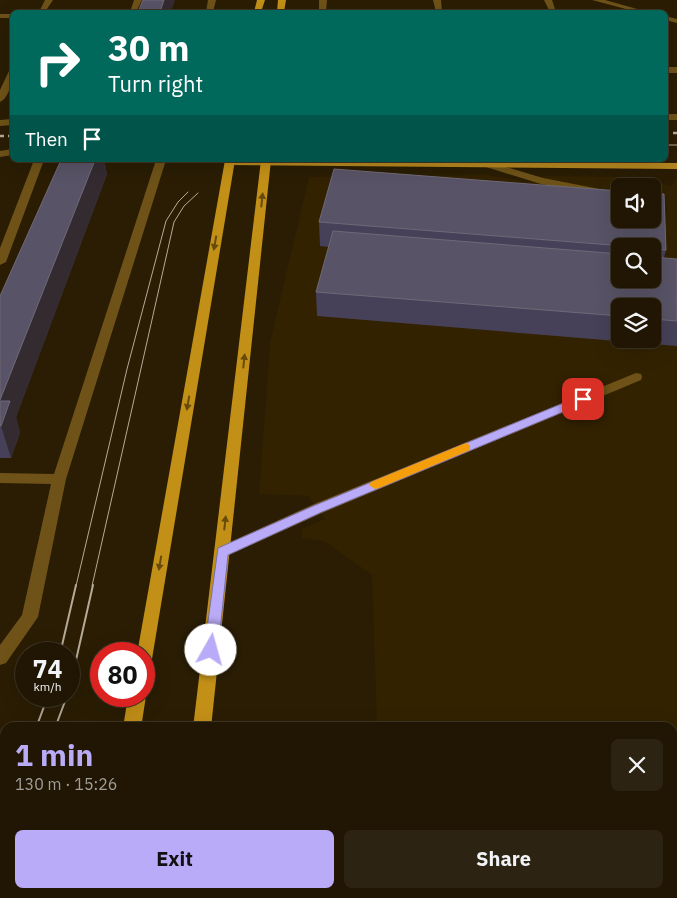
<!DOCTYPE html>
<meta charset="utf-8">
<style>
body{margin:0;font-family:"IBM Plex Sans",sans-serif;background:#2d2312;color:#f1f3f6;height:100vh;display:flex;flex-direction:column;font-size:19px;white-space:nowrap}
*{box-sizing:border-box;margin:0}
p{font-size:16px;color:#a29f9a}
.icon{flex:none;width:28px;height:28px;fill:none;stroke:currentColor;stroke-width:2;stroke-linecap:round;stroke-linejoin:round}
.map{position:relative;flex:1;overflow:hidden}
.drawer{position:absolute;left:0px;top:722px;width:678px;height:176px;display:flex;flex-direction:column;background:#201603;border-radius:15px 15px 0 0;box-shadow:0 5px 20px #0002,0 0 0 1px #3d3525}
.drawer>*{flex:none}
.top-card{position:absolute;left:10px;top:10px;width:658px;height:152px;border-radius:8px;box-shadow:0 5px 20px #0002,0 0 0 1px #3d3525;background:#00695c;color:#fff;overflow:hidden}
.controls{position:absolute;left:611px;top:178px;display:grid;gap:10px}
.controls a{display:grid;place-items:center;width:50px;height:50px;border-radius:8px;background:#201603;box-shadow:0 5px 20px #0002,0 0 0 1px #3d3525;font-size:25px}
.speed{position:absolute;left:15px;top:642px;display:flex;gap:10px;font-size:25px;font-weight:700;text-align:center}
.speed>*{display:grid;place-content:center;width:65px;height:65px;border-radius:50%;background:#201603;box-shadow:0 5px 20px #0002,0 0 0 1px #3d3525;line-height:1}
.speed small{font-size:12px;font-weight:400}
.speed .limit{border:8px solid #d22;background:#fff;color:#111}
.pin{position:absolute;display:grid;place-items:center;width:42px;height:42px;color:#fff;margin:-21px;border-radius:10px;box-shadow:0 2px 8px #0006}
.me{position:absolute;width:55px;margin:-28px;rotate:7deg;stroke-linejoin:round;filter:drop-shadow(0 0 4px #0008)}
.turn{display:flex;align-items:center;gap:18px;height:105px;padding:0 15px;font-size:22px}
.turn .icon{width:65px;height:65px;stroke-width:2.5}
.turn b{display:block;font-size:35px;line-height:42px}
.then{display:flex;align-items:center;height:48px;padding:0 15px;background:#0003;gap:10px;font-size:19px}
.round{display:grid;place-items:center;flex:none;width:52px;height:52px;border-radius:8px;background:#2d2312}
.headline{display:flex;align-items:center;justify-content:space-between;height:85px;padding:0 15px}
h1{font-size:30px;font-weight:700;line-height:38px;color:#b9abf7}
.primary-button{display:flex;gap:10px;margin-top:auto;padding:10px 15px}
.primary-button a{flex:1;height:58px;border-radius:8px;background:#b9abf7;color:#111;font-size:20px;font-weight:700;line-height:58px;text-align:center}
.primary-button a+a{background:#2d2312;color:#f1f3f6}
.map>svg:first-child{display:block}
.built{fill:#322200;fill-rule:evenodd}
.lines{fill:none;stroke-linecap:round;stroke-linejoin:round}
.service{fill:#6e5218;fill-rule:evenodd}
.minor{fill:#6e5218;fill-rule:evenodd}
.primary{fill:#b48620;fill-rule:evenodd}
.trunk{fill:#c39017;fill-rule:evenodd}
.tram-far1{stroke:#b3aa98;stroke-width:1}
.tram{stroke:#b3aa98;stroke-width:2}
.rail{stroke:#b3aa98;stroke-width:2.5;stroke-dasharray:4 4;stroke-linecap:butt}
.wall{fill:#464158;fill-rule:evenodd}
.shaded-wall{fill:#342b31}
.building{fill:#585366;stroke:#6f6977}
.oneway{fill:#674b0c}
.route{fill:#b9abf7;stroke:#786fa1}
.slow{fill:#f59e0b}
</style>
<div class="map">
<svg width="677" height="898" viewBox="0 0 677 898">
<rect width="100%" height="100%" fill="#2a1d04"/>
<!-- built -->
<path class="built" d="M488,175L528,182L541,181L542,176L640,177L670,186L677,179V898H382L381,894H672V728L377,727L372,575L324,541L302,538V529L325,519L308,496L259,494L270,343L309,177ZM620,186H652V219H620ZM620,246H652V279H620ZM620,306H652V339H620Z"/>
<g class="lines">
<!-- service -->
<path class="service" d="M486,161L543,178L620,193V199L541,184L483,166V162Z
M636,373L641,374L642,377L641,380L322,513L227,556L222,558L217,556L214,552L217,548L312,505Z"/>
<!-- minor -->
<path class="minor" d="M45,0H53L45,12H39Z
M134,0H142L136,12H130Z
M208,0H216L213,12H206Z
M319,0H327L326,12H319Z
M433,0H441L442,12H436Z
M544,0H552L556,12H550Z
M592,0H605L648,12H637Z
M0,14H12V18H0Z
M665,16L677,19V23L665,20Z
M665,67H677V73H665Z
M9,71H12C12,81 10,97 0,102V90Z
M665,114H677V120H665Z
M12,119V125L0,126V120Z
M12,149V155L0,157V151Z
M34,160H44L6,262L0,265V248Z
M156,160H166L66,479L38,617L6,663L0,665V645L22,615L51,484L0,483V473L54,474Z"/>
<!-- primary -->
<path class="primary" d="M225,160L677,163V169L229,165L226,164Z"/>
<!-- trunk -->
<path class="trunk" d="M257,0H265L261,12H254Z
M278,0H286L284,12H277Z
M225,160H235L152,659L150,664L144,666V654H137Z
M261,160H271L211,728H193Z
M144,692L146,696L141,728H123L128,696H144Z
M37,894H59L57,898H35Z
M102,894H122L121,898H101Z
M173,894H193L192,898H172Z"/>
<!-- tram-far1 -->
<path class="tram-far1" d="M665,145H677
M76,586L127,369L166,221L178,202L188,192
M92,586L174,222L184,206L198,193"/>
<!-- tram -->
<path class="tram" d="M60,654L76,585
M69,691L93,585
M36,728L48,696
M55,728L67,696
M0,788L5,781
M0,817L5,810"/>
<!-- rail -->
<path class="rail" d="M665,133H677
M0,136H12"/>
</g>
<!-- wall -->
<path class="wall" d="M61,160H104L107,174L16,417L20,433L11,458H0V296Z
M334,169L620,191V219H652V194H664L666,250L664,258L677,259V346L317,316L316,292L329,247L320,246L319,222ZM620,246H652V279H620ZM620,306H652V339H620Z"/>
<!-- shaded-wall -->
<path class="shaded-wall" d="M164,0H175L171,12H160Z
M95,160H104L107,174L16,417L20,433L11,458L1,426L0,400Z"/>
<!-- building -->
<path class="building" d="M143,0H164L160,12H138Z
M61,160H95L0,400V296Z
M334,169L620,191V219H652V194H664L666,250L652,249V246H624L319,222Z
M333,231L620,254V279H652V257L677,259V321L652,319V306H620V316L316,292Z
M0,401H10L1,426H0Z"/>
<!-- one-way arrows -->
<defs><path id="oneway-solid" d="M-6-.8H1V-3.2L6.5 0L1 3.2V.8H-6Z" transform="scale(1.25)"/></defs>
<g class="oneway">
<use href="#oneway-solid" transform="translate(262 200) rotate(-84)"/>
<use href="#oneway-solid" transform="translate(215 243) rotate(100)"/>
<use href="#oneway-solid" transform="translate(244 361) rotate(-84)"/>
<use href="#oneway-solid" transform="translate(188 403) rotate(100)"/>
<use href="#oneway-solid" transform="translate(225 523) rotate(-84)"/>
<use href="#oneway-solid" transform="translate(160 563) rotate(100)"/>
</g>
<!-- route -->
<path class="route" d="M583,395L587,397V402L322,512L228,555L218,650L216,654H206L204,650L218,548L313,506Z"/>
<!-- slow -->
<path class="slow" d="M466,443L470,445V450L379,488L375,489L369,485L371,482Z"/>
</svg>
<div class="controls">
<a><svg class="icon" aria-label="sound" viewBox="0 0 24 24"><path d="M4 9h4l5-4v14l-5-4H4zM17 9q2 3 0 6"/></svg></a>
<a><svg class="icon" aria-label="search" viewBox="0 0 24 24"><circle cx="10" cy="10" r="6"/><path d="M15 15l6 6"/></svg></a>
<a><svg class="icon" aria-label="layers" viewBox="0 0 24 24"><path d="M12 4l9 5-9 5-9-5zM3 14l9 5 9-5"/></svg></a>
</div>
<div class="speed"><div>74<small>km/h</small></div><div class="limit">80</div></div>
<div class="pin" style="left:583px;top:399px;background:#d93025"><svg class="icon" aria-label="arrive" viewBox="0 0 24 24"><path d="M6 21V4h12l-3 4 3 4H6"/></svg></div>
<svg class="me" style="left:211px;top:650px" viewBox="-20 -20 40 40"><circle r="19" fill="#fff"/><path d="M0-13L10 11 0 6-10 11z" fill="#b9abf7"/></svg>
<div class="top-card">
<div class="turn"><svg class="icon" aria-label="right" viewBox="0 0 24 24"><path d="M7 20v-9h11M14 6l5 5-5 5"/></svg><div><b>30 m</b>Turn right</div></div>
<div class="then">Then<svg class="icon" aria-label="arrive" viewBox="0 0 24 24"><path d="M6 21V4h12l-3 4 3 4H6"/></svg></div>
</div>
<section class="drawer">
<div class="headline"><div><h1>1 min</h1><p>130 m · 15:26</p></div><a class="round"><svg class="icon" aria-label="close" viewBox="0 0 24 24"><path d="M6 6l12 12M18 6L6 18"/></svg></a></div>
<div class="primary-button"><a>Exit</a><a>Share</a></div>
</section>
</div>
